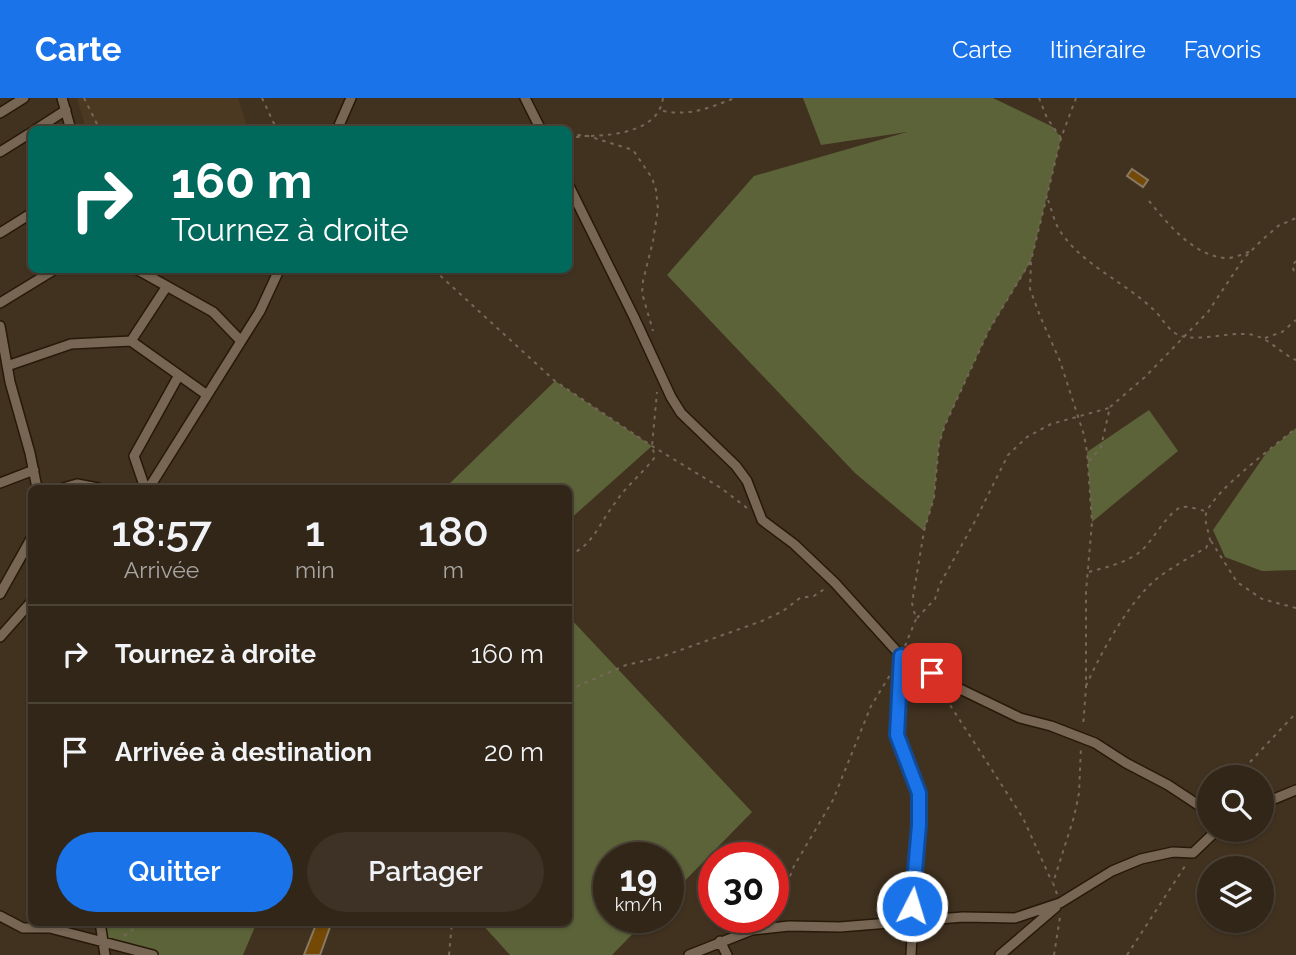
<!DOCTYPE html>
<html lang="fr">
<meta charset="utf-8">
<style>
body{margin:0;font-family:Raleway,sans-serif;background:#3d3225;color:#f1f3f6;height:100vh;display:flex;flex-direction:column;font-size:26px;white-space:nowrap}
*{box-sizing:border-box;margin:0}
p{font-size:23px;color:#a8a5a2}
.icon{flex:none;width:38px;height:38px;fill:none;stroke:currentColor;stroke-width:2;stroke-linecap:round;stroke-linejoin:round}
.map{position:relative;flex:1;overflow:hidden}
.details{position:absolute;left:28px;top:387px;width:544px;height:441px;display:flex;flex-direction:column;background:#312618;border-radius:10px;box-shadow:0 2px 5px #0004,0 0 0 2px #4c4337}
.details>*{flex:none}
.guide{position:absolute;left:28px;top:28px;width:544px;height:147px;border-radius:10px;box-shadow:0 2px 5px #0004,0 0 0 2px #4c4337;background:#00695c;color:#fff;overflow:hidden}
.fabs{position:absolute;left:1197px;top:667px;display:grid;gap:14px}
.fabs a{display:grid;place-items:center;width:77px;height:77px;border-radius:50%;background:#312618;box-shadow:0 2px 5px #0004,0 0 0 2px #4c4337;font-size:35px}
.speed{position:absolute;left:593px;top:744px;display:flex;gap:14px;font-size:35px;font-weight:700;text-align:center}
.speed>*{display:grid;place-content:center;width:91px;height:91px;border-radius:50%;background:#312618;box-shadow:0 2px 5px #0004,0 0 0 2px #4c4337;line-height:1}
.speed small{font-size:18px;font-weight:400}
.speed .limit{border:10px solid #d22;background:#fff;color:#111}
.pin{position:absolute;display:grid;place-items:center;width:60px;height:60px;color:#fff;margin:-30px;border-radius:14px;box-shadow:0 4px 10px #0006}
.me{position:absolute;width:77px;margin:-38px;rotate:5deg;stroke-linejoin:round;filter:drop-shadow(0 0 5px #0008)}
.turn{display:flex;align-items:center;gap:24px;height:147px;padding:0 28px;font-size:32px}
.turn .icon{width:91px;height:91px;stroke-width:2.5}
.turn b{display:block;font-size:49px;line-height:60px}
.eta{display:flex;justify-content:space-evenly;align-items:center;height:119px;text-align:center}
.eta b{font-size:42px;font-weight:600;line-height:49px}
.cta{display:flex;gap:14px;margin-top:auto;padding:14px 28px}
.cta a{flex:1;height:80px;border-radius:42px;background:#1a73e8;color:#fff;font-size:28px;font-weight:600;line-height:80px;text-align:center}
.cta a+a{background:#3d3225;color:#f1f3f6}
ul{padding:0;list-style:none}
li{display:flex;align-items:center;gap:21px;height:98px;padding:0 28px;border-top:2px solid #4c4337}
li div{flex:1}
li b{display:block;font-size:26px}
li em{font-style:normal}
header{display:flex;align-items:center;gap:42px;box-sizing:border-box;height:98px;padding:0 35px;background:#1a73e8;color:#fff}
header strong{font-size:33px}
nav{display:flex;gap:38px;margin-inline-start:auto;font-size:24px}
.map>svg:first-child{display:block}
.built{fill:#4c3921}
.green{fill:#5c6339}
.building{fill:#734905;stroke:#897864;stroke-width:2}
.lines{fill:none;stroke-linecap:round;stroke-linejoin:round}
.minor-casing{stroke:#271908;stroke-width:12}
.path{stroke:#756858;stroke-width:2;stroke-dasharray:3.5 5;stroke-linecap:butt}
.minor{stroke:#776653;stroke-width:9}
.route-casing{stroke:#114b97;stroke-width:18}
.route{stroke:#1a73e8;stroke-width:12}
</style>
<header>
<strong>Carte</strong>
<nav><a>Carte</a><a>Itinéraire</a><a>Favoris</a></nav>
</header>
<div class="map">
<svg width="1296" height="857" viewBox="0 0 1296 857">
<rect width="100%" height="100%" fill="#413220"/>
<!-- built -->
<path class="built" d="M77,0H238L248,31H86Z"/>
<!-- green -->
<path class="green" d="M803,0H993L1053,29L1061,40L1031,163L989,232L945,327L939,346L934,400L924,433L855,375L667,177L754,78L907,34L821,47Z
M555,283L652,348L569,422V390H445Z
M1149,312L1178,353L1092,424L1087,354Z
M1296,330V472L1262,473L1225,459L1213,432L1267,354Z
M569,519L752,714L669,799L668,760H609V819H649L612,857H510L480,824H569Z
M100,824H257L243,857H153L103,842Z"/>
<!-- building -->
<path class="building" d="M1132,71L1148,82L1143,89L1127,78Z
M317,824L330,829L320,857H304Z"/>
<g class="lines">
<!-- minor casing -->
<g class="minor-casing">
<path id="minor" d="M62,0L71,32
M525,0L541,32
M0,15L24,0
M35,32L66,12
M337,32L351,0
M0,54L32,34
M569,88L634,219L671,299L681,315L736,368L747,383L762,422L794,446L835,485L901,558L960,591L1020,620L1051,628L1095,645L1126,665L1168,687L1209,714
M0,135L32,115
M138,172L213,214L241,243
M0,205L54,172
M0,228L10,284L30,355L37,390
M131,243L167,188
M7,268L71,246L131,243L207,297
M0,385L34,372
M63,390L77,386L98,390
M145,390L134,358L179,277
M149,390L260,213L279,172
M0,496L32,439
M0,539L32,503
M901,558L897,637L919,695L911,857
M1262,706L1296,692
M0,818L23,830H50L153,857
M100,824L105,857
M720,843L727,857
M689,857L752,832L789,828L840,829L963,819L1015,820L1060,805L1112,773L1141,761L1173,754L1193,755L1217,732
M1000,857L1056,809"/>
</g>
<!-- path -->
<path class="path" d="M84,0L100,32
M262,0L277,32
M1039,0L1047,20L1061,40
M1076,0L1061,40L1031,163L1030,191L1040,218L1060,263L1084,337L1087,354L1092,424L1086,494V589L1083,629
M663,13C692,18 708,10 735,0
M569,36L588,38L633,52L652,80L656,92L658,111L653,143L643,183L642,195L653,233
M591,38C618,37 659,32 663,0
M569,44L577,39L586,38
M1048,102C1052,112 1054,124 1060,133C1082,167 1125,184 1154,212C1163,220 1168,234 1181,238C1201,243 1224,235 1245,236C1266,236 1278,254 1296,262
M1149,103C1168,126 1192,156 1224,160C1233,161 1242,156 1251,153
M1296,163L1292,168L1296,178
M434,172L555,283L652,348L721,390L747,410
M1265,240L1282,234L1296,222
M1089,363L1101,349L1110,309L1145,279L1208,214L1244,160L1261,143L1278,128L1296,120
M1211,443L1237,484L1262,501L1296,510
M569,457C593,448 600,424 615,405C626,388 643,375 655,359L652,348L657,294
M1089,474C1106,469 1127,465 1141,453C1153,443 1170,410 1183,409C1190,408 1199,412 1206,413
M917,520L935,501L940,486L974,425L1008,357L1027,339L1051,326L1109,310
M905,548L916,521L912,505L924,433L934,400L939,346L945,327L989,232L1030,164
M1086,588C1100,556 1131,500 1159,479C1174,468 1190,459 1206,450L1210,442C1209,434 1204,424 1206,416C1212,394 1277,346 1296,330
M569,592L626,567L661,559L762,523L783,513L800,500L814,498L826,490
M941,593L1023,720L1052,784
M1242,679L1250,664L1296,615
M1057,796L1053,785L1074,719L1079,695L1081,649
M774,798L788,783L794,768L833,702L871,608L890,577
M124,838L143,824
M449,857L452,824
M1054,857L1060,819
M1127,857L1187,765"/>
<!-- minor -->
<use href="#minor" class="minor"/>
</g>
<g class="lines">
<!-- route casing -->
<g class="route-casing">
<path id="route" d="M912,808L919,727V695L897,637L901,558L932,575"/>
</g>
<!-- route -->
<use href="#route" class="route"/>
</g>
</svg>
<div class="fabs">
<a><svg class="icon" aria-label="search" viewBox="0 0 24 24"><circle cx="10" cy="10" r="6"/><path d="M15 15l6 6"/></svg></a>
<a><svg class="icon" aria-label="layers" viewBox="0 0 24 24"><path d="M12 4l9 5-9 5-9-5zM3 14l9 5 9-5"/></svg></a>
</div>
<div class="speed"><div>19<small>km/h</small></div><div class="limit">30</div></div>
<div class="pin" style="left:932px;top:575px;background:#d93025"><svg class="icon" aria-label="arrive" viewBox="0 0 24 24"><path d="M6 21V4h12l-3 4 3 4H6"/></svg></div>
<svg class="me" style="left:912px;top:808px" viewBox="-20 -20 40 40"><circle r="17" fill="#1a73e8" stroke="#fff" stroke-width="3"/><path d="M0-11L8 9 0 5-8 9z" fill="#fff"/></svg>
<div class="guide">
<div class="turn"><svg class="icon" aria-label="right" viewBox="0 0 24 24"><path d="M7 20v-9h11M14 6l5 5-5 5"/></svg><div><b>160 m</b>Tournez à droite</div></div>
</div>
<section class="details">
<div class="eta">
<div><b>18:57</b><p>Arrivée</p></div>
<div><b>1</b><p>min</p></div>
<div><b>180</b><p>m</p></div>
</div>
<ul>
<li><svg class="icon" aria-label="right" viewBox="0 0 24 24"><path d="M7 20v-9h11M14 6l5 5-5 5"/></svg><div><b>Tournez à droite</b></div><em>160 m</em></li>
<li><svg class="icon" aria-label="arrive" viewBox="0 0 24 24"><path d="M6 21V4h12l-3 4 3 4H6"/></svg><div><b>Arrivée à destination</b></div><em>20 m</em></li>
</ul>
<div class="cta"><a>Quitter</a><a>Partager</a></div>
</section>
</div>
